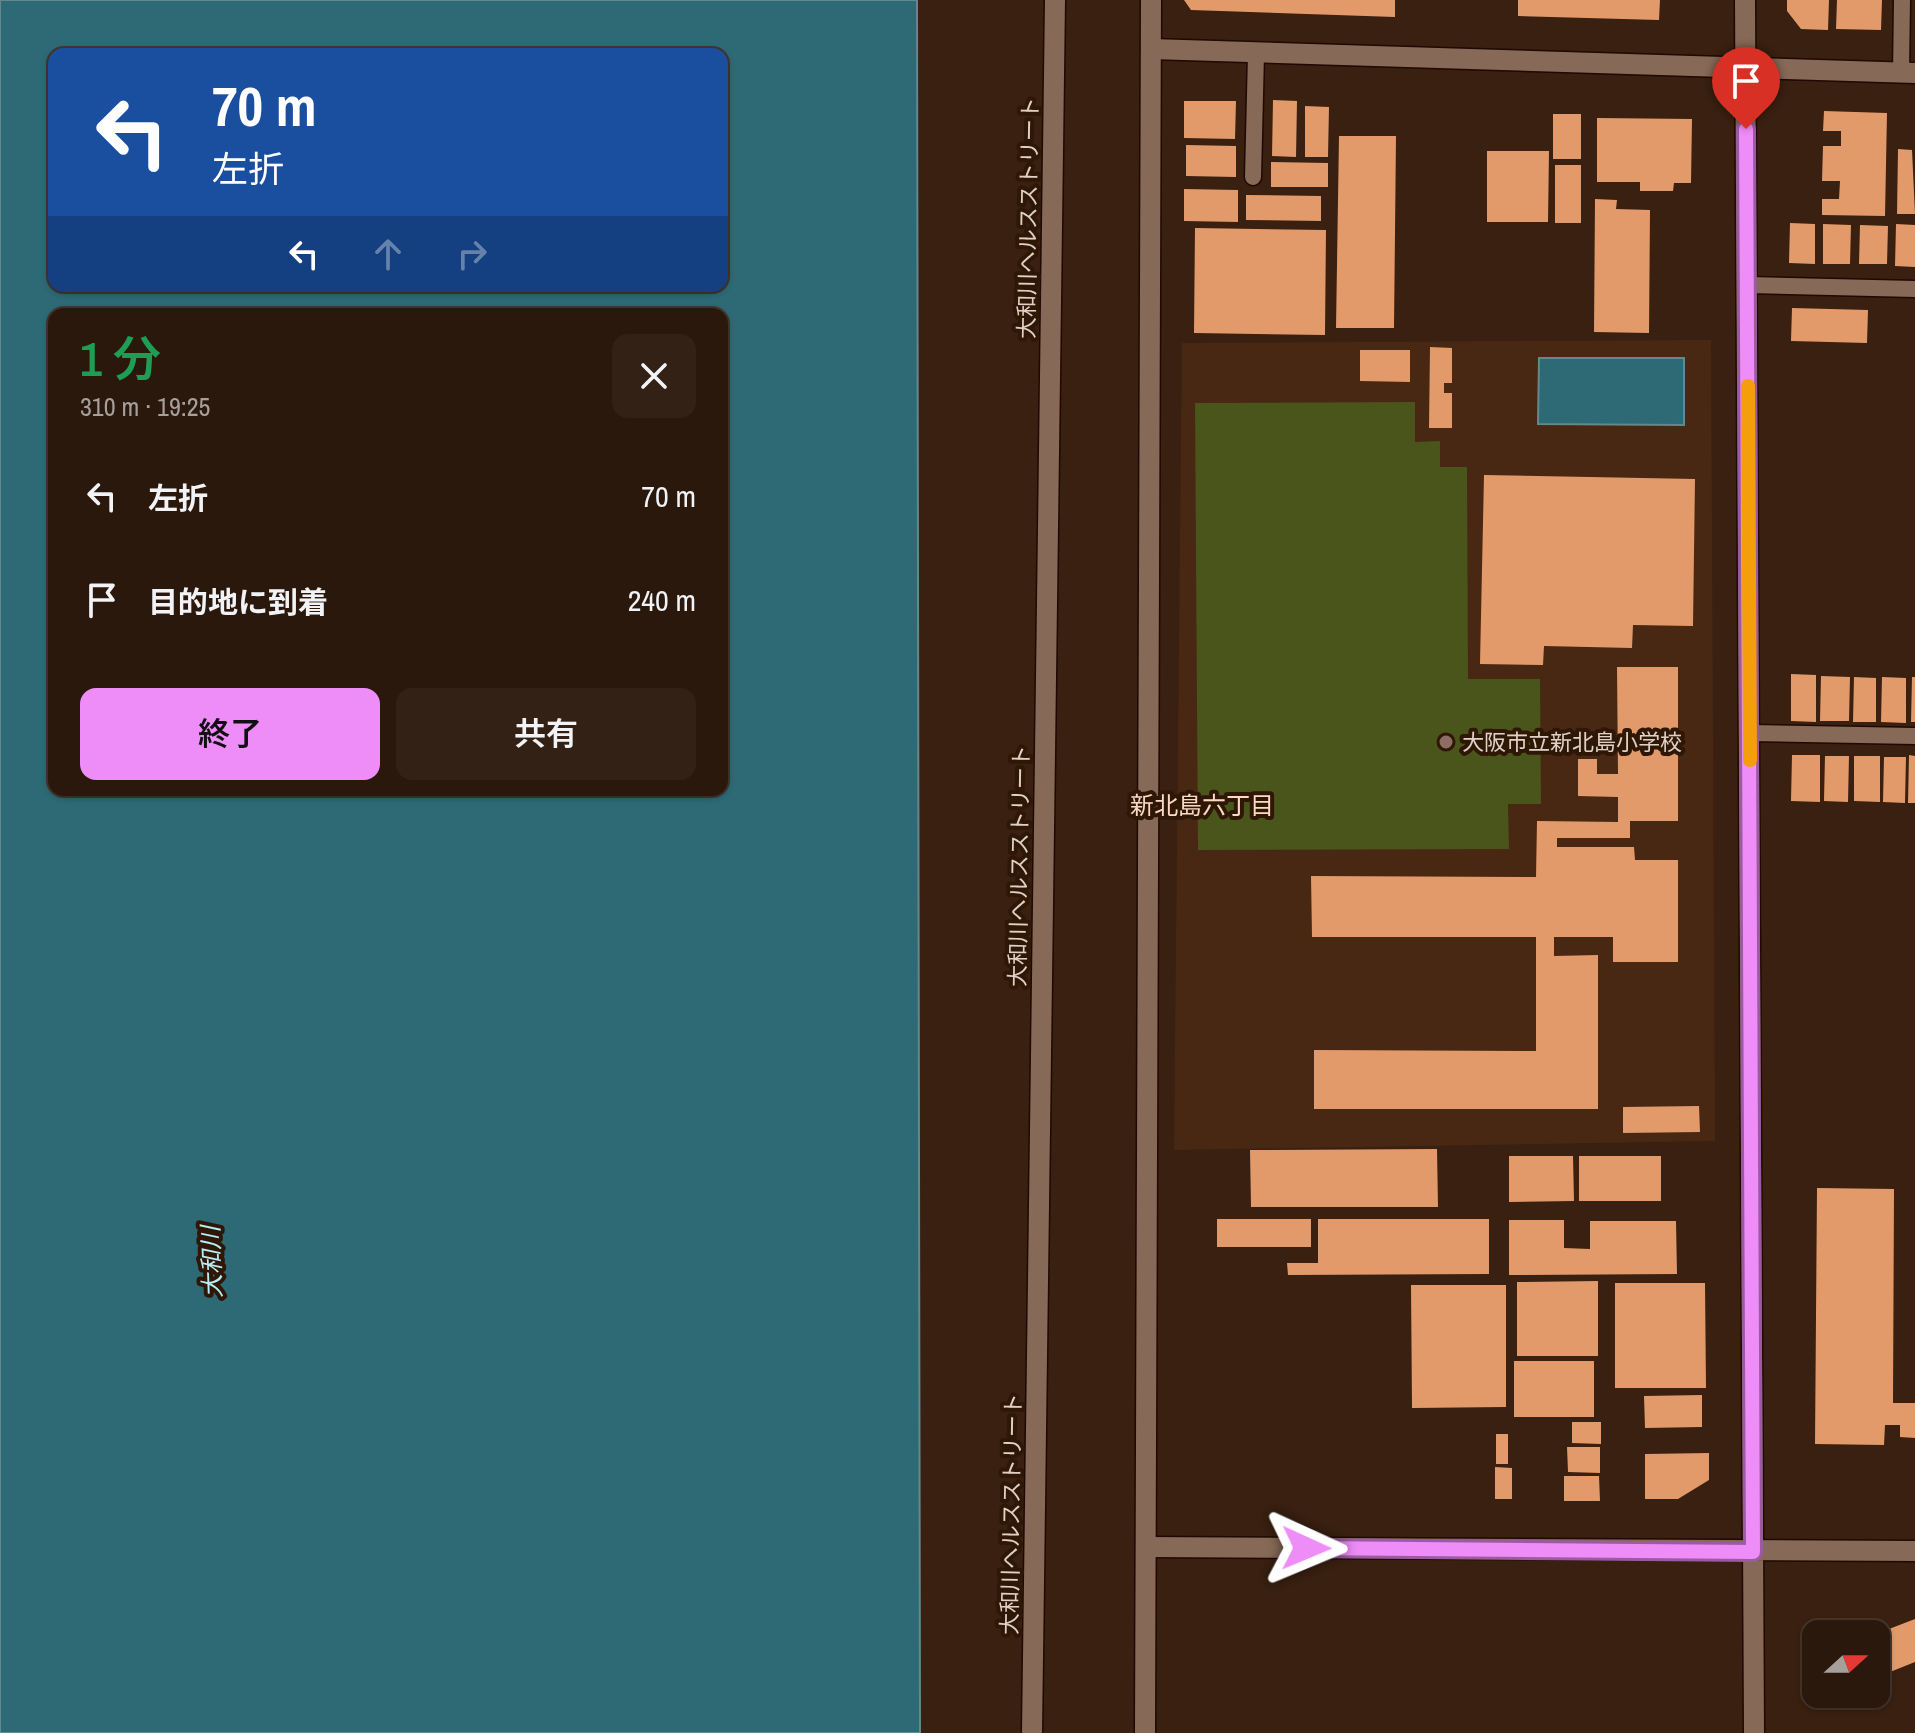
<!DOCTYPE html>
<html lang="ja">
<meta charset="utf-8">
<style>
body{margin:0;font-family:"Archivo Narrow","Noto Sans JP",sans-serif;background:#332115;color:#f1f3f6;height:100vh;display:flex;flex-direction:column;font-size:30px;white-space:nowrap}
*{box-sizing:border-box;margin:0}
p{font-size:26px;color:#a6a09d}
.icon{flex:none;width:44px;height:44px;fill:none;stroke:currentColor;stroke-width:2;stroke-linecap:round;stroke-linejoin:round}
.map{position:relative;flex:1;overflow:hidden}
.sheet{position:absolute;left:48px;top:308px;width:680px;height:488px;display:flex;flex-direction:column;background:#2b180c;border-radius:16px;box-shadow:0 2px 6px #0004,0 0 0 2px #47372d}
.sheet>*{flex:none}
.top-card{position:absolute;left:48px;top:48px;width:680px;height:244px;border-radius:16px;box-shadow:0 2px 6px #0004,0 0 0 2px #47372d;background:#1a4fa0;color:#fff;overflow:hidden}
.needle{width:52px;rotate:69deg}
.controls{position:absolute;left:1802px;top:1620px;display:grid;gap:16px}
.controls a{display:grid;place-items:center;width:88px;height:88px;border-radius:16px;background:#2b180c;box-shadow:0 2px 6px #0004,0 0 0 2px #47372d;font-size:40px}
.pin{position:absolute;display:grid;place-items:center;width:68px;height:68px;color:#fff;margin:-82px -34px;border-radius:50% 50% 50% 0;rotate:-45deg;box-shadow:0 0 8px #0007}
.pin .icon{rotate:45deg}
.me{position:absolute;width:88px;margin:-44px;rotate:91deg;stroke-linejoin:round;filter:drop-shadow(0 0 6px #0008)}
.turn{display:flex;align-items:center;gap:28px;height:168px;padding:0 32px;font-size:36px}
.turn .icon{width:104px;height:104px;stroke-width:2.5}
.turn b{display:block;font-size:56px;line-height:68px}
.lanes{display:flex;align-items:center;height:76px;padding:0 32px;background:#0003;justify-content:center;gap:40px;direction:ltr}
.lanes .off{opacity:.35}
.round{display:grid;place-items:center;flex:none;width:84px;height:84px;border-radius:16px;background:#332115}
.overview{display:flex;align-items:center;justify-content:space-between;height:136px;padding:0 32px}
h1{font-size:48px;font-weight:600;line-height:60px;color:#1e9e55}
.button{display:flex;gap:16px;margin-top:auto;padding:16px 32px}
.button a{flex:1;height:92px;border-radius:16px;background:#ee8cf8;color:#111;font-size:32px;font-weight:600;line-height:92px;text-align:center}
.button a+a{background:#332115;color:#f1f3f6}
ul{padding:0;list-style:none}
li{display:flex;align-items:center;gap:24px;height:104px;padding:0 32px}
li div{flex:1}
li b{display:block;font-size:30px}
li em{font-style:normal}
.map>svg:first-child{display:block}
.built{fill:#482813}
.green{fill:#49551b}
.water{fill:#2d6a75;stroke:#63898d;stroke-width:2;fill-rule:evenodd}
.building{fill:#e39a6a}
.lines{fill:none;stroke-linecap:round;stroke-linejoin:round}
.lane-casing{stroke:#1f0900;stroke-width:19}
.street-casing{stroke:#1f0900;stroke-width:23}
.secondary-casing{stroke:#1f0900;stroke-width:23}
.lane{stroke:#866956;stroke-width:16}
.street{stroke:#866956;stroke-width:20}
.secondary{stroke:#866956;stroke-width:20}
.route-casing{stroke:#9b5ba1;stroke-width:20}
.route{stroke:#ee8cf8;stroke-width:14}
.slow{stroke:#f59e0b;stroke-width:14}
.education-dot{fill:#8d6e63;stroke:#2f1706;stroke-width:3}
.labels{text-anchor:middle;stroke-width:8;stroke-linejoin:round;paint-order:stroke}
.street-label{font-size:22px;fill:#e1d0c6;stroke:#2f1706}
.poi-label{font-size:22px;fill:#e1d0c6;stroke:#2f1706;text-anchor:start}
.neighbourhood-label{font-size:24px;fill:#fbd9c4;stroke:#2f1706}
.water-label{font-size:24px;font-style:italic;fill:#b9edf8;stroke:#2f1706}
</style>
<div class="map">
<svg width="1915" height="1733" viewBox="0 0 1915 1733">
<rect width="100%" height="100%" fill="#392010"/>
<!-- built -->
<path class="built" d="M1711,340L1715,1141L1174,1150L1182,343Z"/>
<!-- green -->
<path class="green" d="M1415,402V442L1440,441V467H1467L1468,679H1540L1541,804H1508L1509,849L1198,850L1195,403Z"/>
<!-- water -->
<path class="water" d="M0,0H917L920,1733H0ZM54,54H722V286H54ZM54,314H722V790H54Z
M1539,358H1684V425L1538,424Z"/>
<!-- building -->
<path class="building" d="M1184,0H1395V17L1191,10Z
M1518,0H1660L1659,20L1518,16Z
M1787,0H1829L1828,30L1801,29L1787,11Z
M1837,0H1882L1881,30L1836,29Z
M1273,100L1297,101L1296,157L1272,156Z
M1184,101H1236L1235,139L1184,138Z
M1305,106L1329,107L1328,157H1305Z
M1824,111L1887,113L1885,216L1822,215V199H1839L1840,181H1822L1823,146H1841V131H1823Z
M1553,114H1581V159H1553Z
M1597,118L1692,119L1691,183H1674L1673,191H1640V182H1597Z
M1339,136H1396L1394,328H1336Z
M1186,145L1236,146V177L1186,176Z
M1898,149L1912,150L1915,214H1897Z
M1487,151H1549L1548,222H1487Z
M1271,162L1328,163V187H1271Z
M1555,165H1581V223H1555Z
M1184,189L1238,190V222L1184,221Z
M1246,195L1321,196V221L1246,220Z
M1595,199L1617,200L1616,209L1650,210L1649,333L1594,332Z
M1790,223L1815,224V264L1789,263Z
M1823,224L1851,225L1850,264H1823Z
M1896,224L1915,225V267L1895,266Z
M1860,225L1888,226L1887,264H1859Z
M1195,228L1326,230L1325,335L1194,333Z
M1792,308L1868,310L1867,343L1791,341Z
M1430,347L1452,348V383H1444V393H1452V428H1429Z
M1360,350H1410V382L1360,381Z
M1484,475L1695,479L1693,626L1633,625L1632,648L1544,646L1543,665L1480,664Z
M1617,667H1678V821H1630V838H1557V847H1634L1635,860H1678V962H1613V937H1554V956L1598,955V1109H1314V1050L1536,1051V937H1312L1311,876L1536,877L1537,821L1618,822V797L1578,796V759H1597V774H1618Z
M1791,674L1816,675V722L1791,721Z
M1821,676L1850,677L1849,721H1820Z
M1854,677L1876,678V722H1853Z
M1882,677L1906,678V723L1881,722Z
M1912,677H1915V722H1911Z
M1792,755H1820V802L1791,801Z
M1909,755L1915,756V803H1908Z
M1825,756H1849L1848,802L1824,801Z
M1854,756H1880V802L1854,801Z
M1884,757H1906L1905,803L1883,802Z
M1699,1106L1700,1132L1623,1133V1107Z
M1437,1149L1438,1207H1251L1250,1150Z
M1509,1156H1573L1574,1201L1509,1202Z
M1579,1156H1661V1201H1579Z
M1817,1188L1894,1189L1893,1403H1915V1438L1900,1437V1425H1885L1884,1445L1815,1444Z
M1217,1219H1311V1247H1217Z
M1318,1219H1489V1274L1288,1275L1287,1263H1318Z
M1509,1220H1564V1248L1590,1249V1221H1676L1677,1274L1509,1275Z
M1598,1281V1356H1517V1282Z
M1615,1283H1705L1706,1388H1615Z
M1411,1285H1506V1407L1412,1408Z
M1514,1361H1594V1417H1514Z
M1702,1395V1427L1645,1428L1644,1396Z
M1572,1422H1601V1444L1572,1443Z
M1496,1434H1508V1464H1496Z
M1567,1447H1600V1473L1568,1472Z
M1709,1453V1480L1678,1499H1645V1454Z
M1495,1467L1512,1468V1499H1495Z
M1564,1476H1599L1600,1501H1564Z
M1915,1619V1662L1890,1672L1876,1634Z
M1816,1658V1694H1832L1814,1701L1800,1664Z"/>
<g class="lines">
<!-- lane casing -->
<g class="lane-casing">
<path id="lane" d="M1901,73L1902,0
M1253,177L1256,54
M1748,285L1915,289
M1750,733L1915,736"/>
</g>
<!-- street casing -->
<g class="street-casing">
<path id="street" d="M1032,1733L1055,0
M1145,1733L1151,0"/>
</g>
<!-- secondary casing -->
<g class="secondary-casing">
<path id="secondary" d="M1745,0L1754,1733
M1151,49L1915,73
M1147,1547L1915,1551"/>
</g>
<!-- lane -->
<use href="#lane" class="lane"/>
<!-- street -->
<use href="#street" class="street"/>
<!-- secondary -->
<use href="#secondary" class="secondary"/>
</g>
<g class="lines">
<!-- route casing -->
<g class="route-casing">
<path id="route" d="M1306,1548L1753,1552L1746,129"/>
</g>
<!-- route -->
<use href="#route" class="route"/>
<!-- slow -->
<path class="slow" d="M1748,386L1750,760"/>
</g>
<!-- markers -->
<circle class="education-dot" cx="1446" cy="742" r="8"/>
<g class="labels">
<!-- street labels -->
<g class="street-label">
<text transform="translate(1028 218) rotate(-89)" y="8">大和川ヘルスストリート</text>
<text transform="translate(1019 866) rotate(-89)" y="8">大和川ヘルスストリート</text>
<text transform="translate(1011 1514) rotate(-89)" y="8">大和川ヘルスストリート</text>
</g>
<!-- poi labels -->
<g class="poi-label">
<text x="1462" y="750">大阪市立新北島小学校</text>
</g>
<!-- neighbourhood labels -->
<g class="neighbourhood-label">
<text x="1202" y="814">新北島六丁目</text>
</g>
<!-- water labels -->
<g class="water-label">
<text transform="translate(212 1262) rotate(-92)" y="8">大和川</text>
</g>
</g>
</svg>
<div class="controls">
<a><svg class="needle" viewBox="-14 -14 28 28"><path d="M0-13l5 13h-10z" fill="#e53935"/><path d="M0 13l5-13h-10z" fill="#a6a09d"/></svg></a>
</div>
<div class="pin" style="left:1746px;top:129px;background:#d93025"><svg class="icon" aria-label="arrive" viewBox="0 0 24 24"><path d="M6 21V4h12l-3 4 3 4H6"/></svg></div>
<svg class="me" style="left:1306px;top:1548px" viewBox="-20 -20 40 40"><path d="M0-17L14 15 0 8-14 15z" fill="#ee8cf8" stroke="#fff" stroke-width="4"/></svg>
<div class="top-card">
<div class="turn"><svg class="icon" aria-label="left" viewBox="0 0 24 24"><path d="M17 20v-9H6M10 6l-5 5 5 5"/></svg><div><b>70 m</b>左折</div></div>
<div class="lanes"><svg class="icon" aria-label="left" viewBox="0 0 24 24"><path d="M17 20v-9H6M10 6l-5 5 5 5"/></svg><svg class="icon off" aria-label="ahead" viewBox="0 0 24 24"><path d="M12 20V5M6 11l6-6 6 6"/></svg><svg class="icon off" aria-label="right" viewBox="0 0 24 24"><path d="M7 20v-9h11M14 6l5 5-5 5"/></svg></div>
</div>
<section class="sheet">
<div class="overview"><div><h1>1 分</h1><p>310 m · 19:25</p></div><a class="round"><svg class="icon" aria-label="close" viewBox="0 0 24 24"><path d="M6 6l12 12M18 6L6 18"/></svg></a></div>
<ul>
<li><svg class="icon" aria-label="left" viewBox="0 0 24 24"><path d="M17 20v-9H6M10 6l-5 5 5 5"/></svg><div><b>左折</b></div><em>70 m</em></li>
<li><svg class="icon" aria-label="arrive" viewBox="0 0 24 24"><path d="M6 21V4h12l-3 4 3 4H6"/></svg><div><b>目的地に到着</b></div><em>240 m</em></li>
</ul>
<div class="button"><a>終了</a><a>共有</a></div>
</section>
</div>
